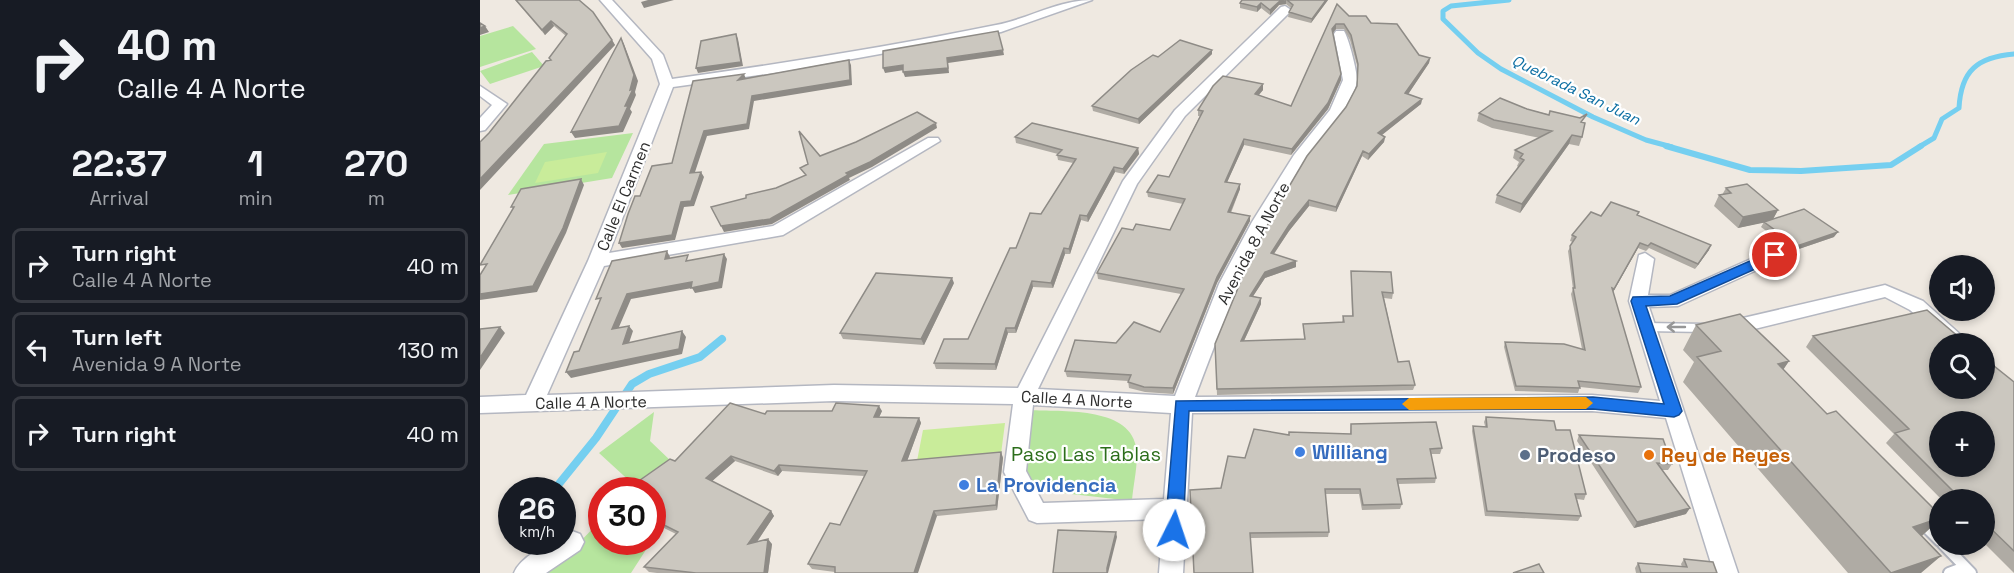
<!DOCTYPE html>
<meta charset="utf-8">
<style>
body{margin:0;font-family:"Space Grotesk",sans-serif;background:#242831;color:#f1f3f6;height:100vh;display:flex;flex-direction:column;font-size:22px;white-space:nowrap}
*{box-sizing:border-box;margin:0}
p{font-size:20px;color:#9ea1a6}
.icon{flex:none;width:33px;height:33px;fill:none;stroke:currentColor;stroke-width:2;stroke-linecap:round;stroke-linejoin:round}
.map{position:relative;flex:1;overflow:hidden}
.sheet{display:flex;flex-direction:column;background:#171b24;width:480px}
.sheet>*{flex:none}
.hud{background:#171b24;color:#f1f3f6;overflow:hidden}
.buttons{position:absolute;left:1449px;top:255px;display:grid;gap:12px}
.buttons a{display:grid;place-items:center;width:66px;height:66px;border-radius:50%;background:#171b24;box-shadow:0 3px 9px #0003;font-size:30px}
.speed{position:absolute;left:18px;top:477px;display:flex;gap:12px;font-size:30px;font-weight:700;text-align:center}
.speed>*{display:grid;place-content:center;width:78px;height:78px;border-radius:50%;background:#171b24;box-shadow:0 3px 9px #0003;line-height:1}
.speed small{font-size:15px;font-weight:400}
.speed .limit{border:9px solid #d22;background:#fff;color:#111}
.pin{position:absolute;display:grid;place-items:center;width:51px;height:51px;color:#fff;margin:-26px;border:3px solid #fff;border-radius:50%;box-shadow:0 2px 6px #0007}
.me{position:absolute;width:66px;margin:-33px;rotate:4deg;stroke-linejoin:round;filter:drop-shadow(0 0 4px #0008)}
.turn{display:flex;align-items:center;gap:21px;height:126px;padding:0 18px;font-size:27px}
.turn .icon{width:78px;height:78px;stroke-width:2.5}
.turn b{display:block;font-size:42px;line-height:51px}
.eta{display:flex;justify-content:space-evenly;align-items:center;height:102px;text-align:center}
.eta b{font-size:36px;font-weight:600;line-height:42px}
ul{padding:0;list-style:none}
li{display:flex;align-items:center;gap:18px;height:75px;margin:0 12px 9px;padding:0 6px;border:3px solid #363941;border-radius:9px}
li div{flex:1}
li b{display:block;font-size:22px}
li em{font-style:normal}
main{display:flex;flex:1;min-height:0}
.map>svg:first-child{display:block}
.green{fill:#b6e59e}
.pitch{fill:#c9ec9a}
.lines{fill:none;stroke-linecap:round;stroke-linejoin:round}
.stream-far2{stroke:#75cff0;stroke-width:5}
.stream-far1{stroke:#75cff0;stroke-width:6}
.stream{stroke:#75cff0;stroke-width:8}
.service-far1-casing{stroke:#b4b7c1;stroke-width:11}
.service-casing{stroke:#b4b7c1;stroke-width:14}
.minor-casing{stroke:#b4b7c1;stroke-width:3}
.service-far1{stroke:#fff;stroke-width:8}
.service{stroke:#fff;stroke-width:10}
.minor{fill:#fff;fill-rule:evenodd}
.wall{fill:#afaba4}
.shaded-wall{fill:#8e8b86}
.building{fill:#cbc7bf;stroke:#8e8b86;stroke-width:1.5;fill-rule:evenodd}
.oneway{stroke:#969696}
.route{fill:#1a73e8;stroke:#114b97;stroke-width:1.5}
.slow{fill:#f59e0b}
.shop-dot{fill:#3f7fe0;stroke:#fff;stroke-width:2}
.service-dot{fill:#5c6f8a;stroke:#fff;stroke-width:2}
.food-dot{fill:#e8710a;stroke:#fff;stroke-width:2}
.labels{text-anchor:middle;stroke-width:4.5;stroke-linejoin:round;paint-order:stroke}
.far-water-label{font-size:15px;font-style:italic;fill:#0d6fa3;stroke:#fff}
.street-label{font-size:16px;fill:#2e2e2e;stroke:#fff}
.near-shop-label{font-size:20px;font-weight:bold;fill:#366cbe;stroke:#fff;text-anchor:start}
.near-park-label{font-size:20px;fill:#2c6e1b;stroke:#fff}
.near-service-label{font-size:20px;font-weight:bold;fill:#4e5e75;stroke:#fff;text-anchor:start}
.near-food-label{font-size:20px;font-weight:bold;fill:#c56008;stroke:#fff;text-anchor:start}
</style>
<main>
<section class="sheet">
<div class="hud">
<div class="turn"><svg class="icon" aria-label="right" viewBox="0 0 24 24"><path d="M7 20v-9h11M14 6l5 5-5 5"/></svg><div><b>40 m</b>Calle 4 A Norte</div></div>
</div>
<div class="eta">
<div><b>22:37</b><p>Arrival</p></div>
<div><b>1</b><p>min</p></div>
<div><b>270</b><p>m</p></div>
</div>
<ul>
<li><svg class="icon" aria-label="right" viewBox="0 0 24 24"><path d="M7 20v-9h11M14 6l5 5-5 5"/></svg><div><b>Turn right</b><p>Calle 4 A Norte</p></div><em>40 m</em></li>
<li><svg class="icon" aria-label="left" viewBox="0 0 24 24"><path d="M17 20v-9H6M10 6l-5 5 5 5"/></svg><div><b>Turn left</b><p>Avenida 9 A Norte</p></div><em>130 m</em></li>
<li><svg class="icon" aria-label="right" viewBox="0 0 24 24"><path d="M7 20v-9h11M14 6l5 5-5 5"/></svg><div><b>Turn right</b></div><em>40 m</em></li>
</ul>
</section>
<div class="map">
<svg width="1534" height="573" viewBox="0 0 1534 573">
<rect width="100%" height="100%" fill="#efe9e1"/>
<!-- green -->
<path class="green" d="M33,26L56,49L0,67V36Z
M52,52L64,66L10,84L0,71Z
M153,133L132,178L28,195L64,144Z
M550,410C580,412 648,406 656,446C659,462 653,485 652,501L557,490L539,463Z
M174,412L170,441L192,462L155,486L119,453Z
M121,520L122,542H171L151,573H59L94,548Z"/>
<!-- pitch -->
<path class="pitch" d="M127,152L118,173L55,183L65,162Z
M525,423L521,454L437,461L443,430Z"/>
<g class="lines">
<!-- stream-far2 -->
<path class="stream-far2" d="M1029,0L971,6L963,11V19L998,53L1021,69L1113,117L1166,140L1192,147
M1439,147L1454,138L1462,119L1479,108C1481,70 1498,57 1534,54"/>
<!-- stream-far1 -->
<path class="stream-far1" d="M1186,146L1270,170L1321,171L1411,165L1441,146"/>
<!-- stream -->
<path class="stream" d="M74,490L116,438L152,384L169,374L220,357L242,339"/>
<!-- service-far1 casing -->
<g class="service-far1-casing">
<path id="service-far1" d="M1166,327L1225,328"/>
</g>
<!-- service casing -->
<g class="service-casing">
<path id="service" d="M1440,521L1460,541
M1463,544L1491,573
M1469,573L1485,567"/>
</g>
<!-- minor casing -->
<g class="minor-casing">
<path id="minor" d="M120,0H132L183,55L192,79C300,64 408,47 516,25C548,19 578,0 612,0L521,32L301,72L193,87L129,253L293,226L448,138H458L460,141L303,235L124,266L67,395L354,385L538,388L643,181L695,110L801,7L805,6L811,10L809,13L705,116L657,184L558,389L695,396L739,284L772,222L814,155L850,110L863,80L854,34L856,31H864C869,39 877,71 877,80C874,107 840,138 825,160C776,234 746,315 715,397L1112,395L1180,401L1149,301L1159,255L1165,253L1174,259L1168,295H1190L1289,251H1301L1304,255L1301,259L1198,306L1169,307L1258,573H1234L1186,418L1112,411L712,413L703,573H679L683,519L557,523L549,520L524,472L533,404L354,401L0,413V397L46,395L108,261L180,84L172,59ZM553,405L691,413L684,499L563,503L546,471Z
M0,86L27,104L5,130L0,131V118L12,105L0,96Z
M1405,285L1443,301L1491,344H1469L1430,310L1405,297L1250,335L1243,333L1241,328L1243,323L1250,321Z
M92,531L100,534L104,542L100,550L66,573H34C40,558 67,542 82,542V535Z"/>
</g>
<!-- service-far1 -->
<use href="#service-far1" class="service-far1"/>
<!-- service -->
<use href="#service" class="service"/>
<!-- minor -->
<use href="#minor" class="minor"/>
</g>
<!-- wall -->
<path class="wall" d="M35,0H99L132,40L135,45L9,133L70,60L86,36L74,26L65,35Z
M762,0H848L831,23L808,17L809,12L811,8L806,4L799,5L790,15L781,8L777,12L760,8V3Z
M857,4L869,16L891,23L939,55L950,58L949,63L928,94L942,99L941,104L901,135L905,137L904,142L888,160L882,156L856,212L829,206L809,231L794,254L816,261V267L785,278L773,296L781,298V304L764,341L824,339L823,324L862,322L863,316H872L871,276V271L913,293L912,299L904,298L918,362L935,385L933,390L737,395L735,344L877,86L878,69L870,40L864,29H856L853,33L861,74V80L848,109L811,155L764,145L747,182L760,184V189L751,213L770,216V221L737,283L693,394L665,392L649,388L648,381L587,377L585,371L636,343L680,332L701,294L618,279L617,273L653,230H690L703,204L668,197L667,192L689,177L720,116H718V110L783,84V90L779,95L811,106Z
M732,50V54L659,124L613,111L612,106L678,57Z
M1047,109L1104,123L1102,137L1099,146L1089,144L1040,213L1015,203L1017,195L1038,167L1037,166L1039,162L1033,158L1035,150L1060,138L1012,128L997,121L999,113Z
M535,137L658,148L659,154L644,174L635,172L608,222L601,220L590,254H585L573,288L553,287L536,333H528L516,370L456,369L454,363L488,339L536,248L561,214L593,163L578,160L577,155L578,154L536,143Z
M1246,188L1298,210L1293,219L1354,237L1313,251L1281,227L1284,222L1258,228L1234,206L1239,195H1242Z
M1121,216H1158L1229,250L1215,269L1169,248L1166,251L1158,248L1133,292L1161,387L1158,393L1100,387L1098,393L1035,391L1024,347L1025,342L1102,349L1091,294L1093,289L1088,251L1093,242L1090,241L1092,235Z
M474,283L444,345L363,339L360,333Z
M1216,325L1309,361L1303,370L1347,414L1460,515V519L1442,536L1441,573H1368L1203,382L1214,362L1203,350Z
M1333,336L1534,382V573L1504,543V500H1462L1406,443L1414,434L1326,347Z
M402,411L399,417L439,418L441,423L427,461L521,452L523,458L517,510L457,516L355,572L332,569L328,564L360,525L384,476L302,471L298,476L255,461L232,481L291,511L294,516L277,542L292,544L288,573H177L169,572L164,567L196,534L172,522V490L195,461L285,414Z
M1006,417L1076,430L1106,494L1104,500L1097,499L1101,516L1098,521L1005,516L992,431L993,426H1005L1004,422Z
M871,424L962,448L960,454H951L956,478L955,483L918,484L922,504L920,509L882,510L879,494H845L849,532L848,537L771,538L741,488L765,458L809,435L870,434Z
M1099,435L1192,464L1188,470H1182L1206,514L1154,528L1097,441Z
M1204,559L1237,573H1156L1155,568L1158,563L1202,567L1201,564Z"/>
<!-- shaded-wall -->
<path class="shaded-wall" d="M168,0H194L164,8L161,2Z
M806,0V4L799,5L790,15V10L800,1Z
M846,0H848L831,23L832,19Z
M781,3V8L777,12V7Z
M71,21L74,26L65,35L62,30Z
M856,24V29L852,34V29Z
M5,26L9,32L0,35V28Z
M256,34L258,39L263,66L218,73L216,68Z
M141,38L144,44L158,81L155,92L156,95L150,109L152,112L143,132L95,138L91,132L145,106L150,90Z
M132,40L135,45L0,190V179Z
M523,50L524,55L468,63L469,73L425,77L423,72L467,58Z
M732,50V54L659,124L658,119Z
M950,58L949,63L925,99V93Z
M369,60L371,65L372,85L274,101L269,129L227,136L213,178L210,173L224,131L272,96Z
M423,65L424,70L405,73L403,68Z
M264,74L266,79L258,80Z
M861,74V80L848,109L811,155L812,149Z
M783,84V90L775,99V94Z
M942,99L941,104L897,139L898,133Z
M456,123L457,128L392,167L369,178L370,180L292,224L244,232L241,226L366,173Z
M1092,135L1089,144L1040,213L1042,204Z
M905,137L904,142L888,160L889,154Z
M764,139V145L745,187V182Z
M658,148L659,154L644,174L643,169Z
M883,151L882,156L856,212V207Z
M634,167L635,172L608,222L607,216Z
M221,172L224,177L214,206L204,207L195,240L142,248L139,243L201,202Z
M101,179L104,185L86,233L57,292L0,300V294Z
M760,184V189L748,218V212Z
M829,200V206L809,231L791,258V253L809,225Z
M1298,210L1292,221L1258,228L1263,217Z
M600,215L601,220L590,254L589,249Z
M770,216V221L737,283L693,394V388L737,277Z
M1358,232L1354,237L1313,251L1317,246Z
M1160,243L1158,248L1132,294L1134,289Z
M1231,245L1229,250L1215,269L1218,264Z
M584,248L585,254L573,288L571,283Z
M187,251L190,257L188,265L185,259Z
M244,254L247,259L242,288L215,293L212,288L151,299L136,334L132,329L147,294Z
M816,261V267L785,278L770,301V296L785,272Z
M472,278L474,283L444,345L441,339Z
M552,281L553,287L536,333L535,328Z
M781,298V304L761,347V341Z
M149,326L153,331L147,349L143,344Z
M20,327L25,333L0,370V358Z
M526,328L528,333L516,370L515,364Z
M202,331L206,337L202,354L91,378L86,372Z
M1309,361L1292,386L1298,364Z
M399,406L402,411L397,422L394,417Z
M439,418L441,423L425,467L422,461Z
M521,452L523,458L517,510L516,505Z
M251,456L255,461L230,483L226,478Z
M299,465L302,471L298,476L294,471Z
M1210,508L1206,514L1154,528L1157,522Z
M291,511L294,516L272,549L268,544Z
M454,511L457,516L438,573H434Z
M1460,518V519L1437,540L1433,527Z
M636,532L637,537L628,573H627V568Z
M288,539L292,544L288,573H284Z
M1461,556L1441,573H1410H1411Z"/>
<!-- building -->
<path class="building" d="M36,0H99L113,12L132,40L0,179V142L9,133L66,61L71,60L69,58L87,34L71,21L62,30Z
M762,0H804L800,1L790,10L781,3L777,7L760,3Z
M807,0H846L832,19L809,12L813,5Z
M857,4L869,16H886L891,23L917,24L939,55L950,58L925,93L942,99L898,133L905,137L889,154L883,151L856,207L829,200L809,225L791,253L816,261L785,272L770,296L781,298L761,341L825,339L823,324L864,322L863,316H873L871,271L911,272L913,293L902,292L918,362L929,361L935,385L737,389L735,344L765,271L794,212L827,156L866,107L877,86L878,64L871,35L864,24H856L852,29L861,74L848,103L812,149L764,139L745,182L760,184L748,212L770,216L737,277L693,388L664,387L648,382L651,375L585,371L595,340L636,343L654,322L680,332L704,289L617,273L642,228L653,230L656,224L690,230L705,199L667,192L678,175L689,177L723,111L718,110L733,86L743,76L783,84L775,94L811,106Z
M0,23L5,26L0,28Z
M518,31L523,50L467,58L468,68L423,72V65L403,68V51Z
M256,34L261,62L216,68L221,41Z
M141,38L154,75L150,90L153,89L145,106H148L139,126L91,132Z
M700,40L732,50L658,119L612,106L651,70L673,55L678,57Z
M369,60L370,80L272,96L267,124L224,131L210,173L221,172L211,201L201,202L192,235L139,243L148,214L155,196H160L172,166L192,163L213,81L264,74L258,80Z
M1020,98L1047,109L1069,115L1070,111L1100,118L1107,114L1101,122L1105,123L1102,137L1092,135L1042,204L1017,195L1044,160L1040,158L1043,154L1035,150L1072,131L1014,120L999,113Z
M437,112L456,123L390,162L366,173L368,175L290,219L241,226L231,207L266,198V195L296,188L326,175L320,168L328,164L319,131L340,156L376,142Z
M552,123L658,148L643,169L634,167L607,216L600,215L589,249L584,248L571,283L552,281L535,328H526L515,364L454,363L464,339H488L530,248H536L550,213L561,214L596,159L577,155L582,150L535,137Z
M101,179L83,228L53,286L0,294V275L7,264L0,265L34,207H31L41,189Z
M1267,184L1298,210L1263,217L1239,195L1251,193L1246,188Z
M1131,202L1159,212L1157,215L1231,245L1218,264L1171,243L1168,246L1160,243L1134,289L1132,288L1161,387L1098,381L1100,388L1036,386L1025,342L1084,344L1105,350L1093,288H1095L1090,246L1096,237L1092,235L1111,212L1121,216Z
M1324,209L1358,232L1317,246L1284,222Z
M187,251L185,259L208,255L206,261L244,254L239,282L211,288L212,282L147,294L132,329L149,326L143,344L202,331L199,349L86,372L94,352L99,351L121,298L116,299L132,261Z
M396,273L472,278L441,339L360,333Z
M1447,310L1487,344H1460V388H1504V358L1534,382V551L1504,522V500H1482L1415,433L1429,429L1333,336ZM1460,422H1504V466H1460Z
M1260,314L1309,361L1298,364L1347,414L1356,411L1460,515V518L1433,527L1461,556L1411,573L1217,357L1241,351L1216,325Z
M20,327L0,358V329Z
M250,403L285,414L287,411H352L356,403L399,406L394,417L439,418L422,461L521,452L516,505L454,511L434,573H355V567L328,564L350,523L360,525L387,471L299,465L294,471L251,456L226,478L291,511L268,544L288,539L284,573H216L164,567L198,532L172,519V490H146L190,459L195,461Z
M1006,417L1074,421L1076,430H1090L1106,494H1095L1101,516L1007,511L993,426L1007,427Z
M956,422L962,448L950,449L956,478L917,479L922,504L883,505L880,489H845L849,532L770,533L773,573H714L710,490L741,488L748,456L765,458L774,429L809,435V432L871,434V424Z
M1099,435L1183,439L1192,464L1177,463L1210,508L1157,522Z
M578,530L636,532L627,568V573H573Z
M1204,559L1233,562L1237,573H1161L1158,563L1207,567Z
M1059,564L1064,573H1033Z"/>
<!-- one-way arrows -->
<defs><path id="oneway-shaft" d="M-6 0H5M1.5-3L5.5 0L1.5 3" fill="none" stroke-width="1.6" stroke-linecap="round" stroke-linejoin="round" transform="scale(1.5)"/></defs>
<use class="oneway" href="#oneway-shaft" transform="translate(1196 327) rotate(-180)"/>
<!-- route -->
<path class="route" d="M1295,250L1302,255L1300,258L1197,304L1166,306L1202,411L1199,415L1194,417L1113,409L709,411L703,530L700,536L694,538L688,536L685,530L696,401L1113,397L1184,404L1151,301L1153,297L1190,296Z"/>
<!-- slow -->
<path class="slow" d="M1106,397L1113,403L1106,409L929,410L922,404L929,398Z"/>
<!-- markers -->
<g class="shop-dot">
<circle cx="820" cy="452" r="6"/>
<circle cx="484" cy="485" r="6"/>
</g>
<circle class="service-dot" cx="1045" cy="455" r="6"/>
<circle class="food-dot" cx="1169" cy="455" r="6"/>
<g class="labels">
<!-- far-water labels -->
<g class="far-water-label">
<text transform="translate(1096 90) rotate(26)" y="5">Quebrada San Juan</text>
</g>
<!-- street labels -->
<g class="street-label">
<text transform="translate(143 196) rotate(-68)" y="6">Calle El Carmen</text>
<text transform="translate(773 243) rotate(-62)" y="6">Avenida 8 A Norte</text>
<text transform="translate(597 399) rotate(3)" y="6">Calle 4 A Norte</text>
<text transform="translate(111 402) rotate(-1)" y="6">Calle 4 A Norte</text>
</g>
<!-- near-shop labels -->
<g class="near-shop-label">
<text x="832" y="459">Williang</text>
<text x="496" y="492">La Providencia</text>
</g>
<!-- near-park labels -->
<g class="near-park-label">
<text x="606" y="461">Paso Las Tablas</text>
</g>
<!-- near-service labels -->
<g class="near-service-label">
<text x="1057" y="462">Prodeso</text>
</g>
<!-- near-food labels -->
<g class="near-food-label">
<text x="1181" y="462">Rey de Reyes</text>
</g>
</g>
</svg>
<div class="buttons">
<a><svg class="icon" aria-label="sound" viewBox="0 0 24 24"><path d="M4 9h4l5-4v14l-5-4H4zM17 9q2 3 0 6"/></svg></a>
<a><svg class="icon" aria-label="search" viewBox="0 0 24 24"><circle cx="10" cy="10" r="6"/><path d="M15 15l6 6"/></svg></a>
<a>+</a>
<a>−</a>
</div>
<div class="speed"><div>26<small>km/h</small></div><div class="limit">30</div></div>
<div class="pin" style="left:1295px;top:255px;background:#d93025"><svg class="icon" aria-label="arrive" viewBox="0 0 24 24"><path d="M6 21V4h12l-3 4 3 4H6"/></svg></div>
<svg class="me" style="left:694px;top:530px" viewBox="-20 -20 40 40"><circle r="19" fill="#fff"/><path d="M0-13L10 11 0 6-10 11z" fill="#1a73e8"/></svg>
</div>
</main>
